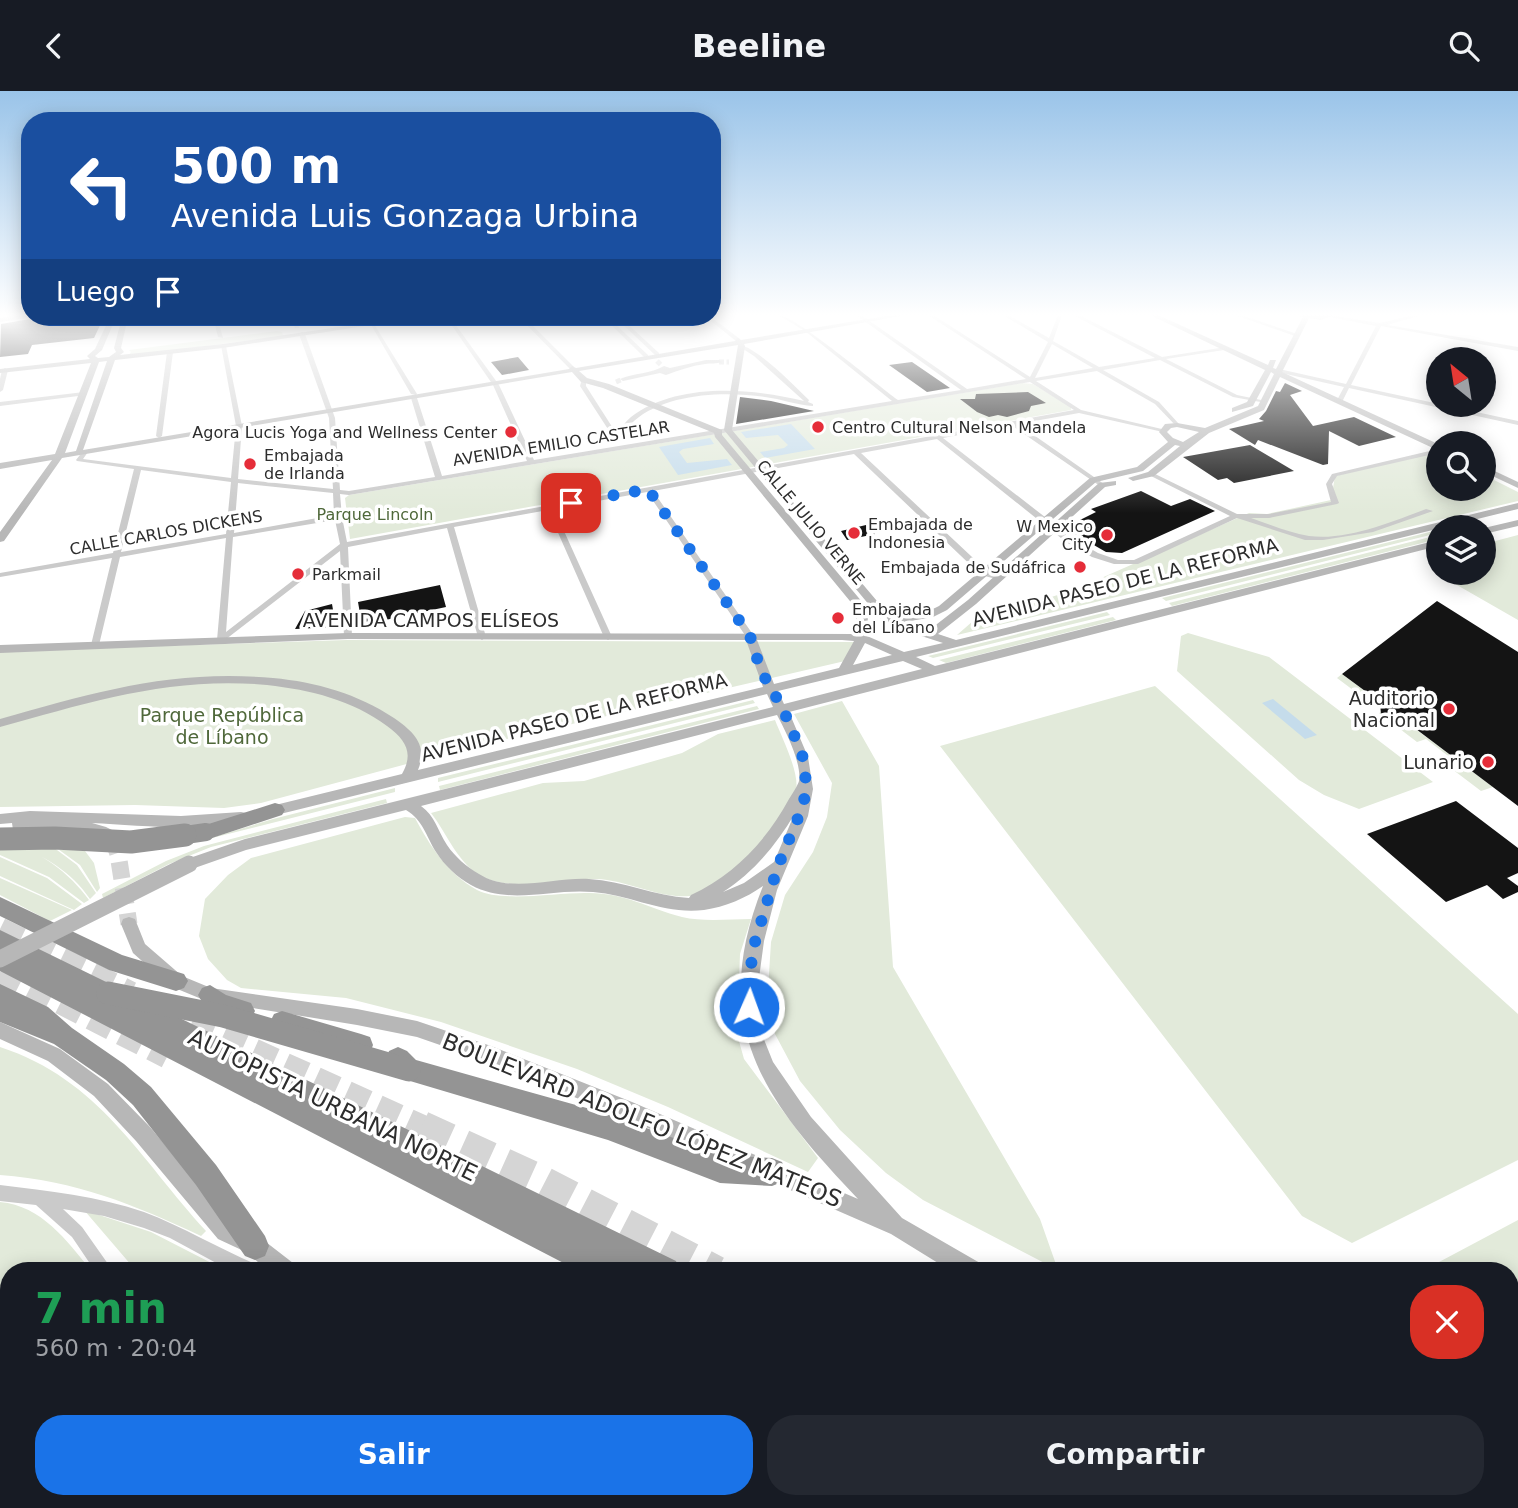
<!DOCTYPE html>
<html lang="es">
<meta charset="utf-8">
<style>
body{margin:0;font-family:"DejaVu Sans",sans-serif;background:#242831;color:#f1f3f6;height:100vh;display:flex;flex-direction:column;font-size:26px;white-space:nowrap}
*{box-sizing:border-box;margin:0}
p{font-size:23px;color:#9ea1a6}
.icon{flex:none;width:38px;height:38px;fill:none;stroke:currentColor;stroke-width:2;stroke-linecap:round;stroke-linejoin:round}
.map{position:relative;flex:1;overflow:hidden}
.drawer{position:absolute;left:0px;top:1171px;width:1519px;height:247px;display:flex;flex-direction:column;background:#171b24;border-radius:28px 28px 0 0;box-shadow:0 4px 18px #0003}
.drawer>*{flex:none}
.guide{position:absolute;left:21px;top:21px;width:700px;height:214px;border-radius:28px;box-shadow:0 4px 18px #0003;background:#1a4fa0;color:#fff;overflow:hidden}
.needle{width:46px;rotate:330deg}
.fabs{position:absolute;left:1426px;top:256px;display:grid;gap:14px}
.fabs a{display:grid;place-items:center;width:70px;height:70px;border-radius:50%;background:#171b24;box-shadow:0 4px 18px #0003;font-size:35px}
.pin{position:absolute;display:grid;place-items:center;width:60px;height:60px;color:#fff;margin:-30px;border-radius:14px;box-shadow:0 4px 10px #0006}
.me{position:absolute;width:77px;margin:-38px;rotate:2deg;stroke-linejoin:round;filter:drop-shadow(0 0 5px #0008)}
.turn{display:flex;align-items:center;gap:24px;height:147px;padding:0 35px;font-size:32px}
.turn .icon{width:91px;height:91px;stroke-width:2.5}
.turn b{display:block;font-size:49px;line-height:60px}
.then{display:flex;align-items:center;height:66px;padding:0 35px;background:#0003;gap:14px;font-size:26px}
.round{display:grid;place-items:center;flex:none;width:74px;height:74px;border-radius:28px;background:#242831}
.head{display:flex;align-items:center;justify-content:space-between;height:119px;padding:0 35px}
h1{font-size:42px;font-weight:700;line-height:52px;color:#1e9e55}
.primary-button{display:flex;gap:14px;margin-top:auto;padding:14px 35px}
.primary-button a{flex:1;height:80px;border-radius:28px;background:#1a73e8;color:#fff;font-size:28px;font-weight:700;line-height:80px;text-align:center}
.primary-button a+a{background:#242831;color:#f1f3f6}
header{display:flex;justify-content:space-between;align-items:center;height:91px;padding:0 35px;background:#171b24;font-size:32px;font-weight:700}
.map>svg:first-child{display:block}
.green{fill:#e2eada}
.water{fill:#c5dceb}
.building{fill:#141414}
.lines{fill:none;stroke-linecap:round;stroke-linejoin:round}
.street-tunnel{stroke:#d5d5d5;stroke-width:5;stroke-dasharray:5 2.5;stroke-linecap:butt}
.secondary-tunnel{stroke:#d5d5d5;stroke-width:17;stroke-dasharray:17 9;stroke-linecap:butt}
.highway-tunnel-far1{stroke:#d5d5d5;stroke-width:23;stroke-dasharray:23 11;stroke-linecap:butt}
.highway-tunnel{stroke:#d5d5d5;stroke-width:30;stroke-dasharray:30 15;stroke-linecap:butt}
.street{fill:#cacaca;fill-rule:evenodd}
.secondary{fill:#b7b7b7;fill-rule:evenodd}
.highway{fill:#949494;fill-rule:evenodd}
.secondary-bridge{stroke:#b7b7b7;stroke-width:17}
.highway-bridge-far1{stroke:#949494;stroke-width:18}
.highway-bridge{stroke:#949494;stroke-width:23}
.route{stroke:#1a73e8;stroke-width:12;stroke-dasharray:0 21.6}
.poi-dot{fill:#e52d39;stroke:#fff;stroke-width:2.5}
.labels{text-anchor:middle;stroke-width:7;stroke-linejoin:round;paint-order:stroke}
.far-poi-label{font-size:16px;fill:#2d2d2d;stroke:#fff;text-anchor:start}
.far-street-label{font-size:16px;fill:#2d2d2d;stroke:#fff}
.far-park-label{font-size:16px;fill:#4f683a;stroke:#fff}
.street-label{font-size:19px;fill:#2d2d2d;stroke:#fff}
.poi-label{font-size:19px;fill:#2d2d2d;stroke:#fff;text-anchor:end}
.park-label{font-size:19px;fill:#4f683a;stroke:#fff}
.near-street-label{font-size:23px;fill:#2d2d2d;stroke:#fff}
</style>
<header><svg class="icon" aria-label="back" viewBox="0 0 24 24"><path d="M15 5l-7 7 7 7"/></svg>Beeline<svg class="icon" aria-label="search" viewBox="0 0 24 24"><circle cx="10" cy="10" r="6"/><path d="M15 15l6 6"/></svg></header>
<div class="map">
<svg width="1518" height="1417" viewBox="0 0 1518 1417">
<rect width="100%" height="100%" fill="#fff"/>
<!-- green -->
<path class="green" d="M277,240L282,241L283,245L128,265L131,261L129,259Z
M1022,292L1033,293L1071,316V319L350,448L345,407L349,404Z
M1436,361L1438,362V397H1484V384L1518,401V410L957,544L973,530L1074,499L1249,422L1267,423L1331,409L1335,385Z
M1438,439V442L1166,510L1162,507Z
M1438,444V448L1172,515L1169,512Z
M1518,444V529L1436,482L1438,478V481H1484V453Z
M1107,521L1110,524L933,567L928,565Z
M1113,526L1116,529L946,572L939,569Z
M1188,542L1269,566L1433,691L1359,718L1324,704L1299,689L1177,580L1181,545Z
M347,549L856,551L845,570L459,659L261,712L224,717L135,714L0,716V560Z
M1342,583L1493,696L1481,700L1448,675L1456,671L1426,648L1417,651L1379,622L1385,620L1374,611L1354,603L1357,602L1337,587Z
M1155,595L1518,923V1069L1352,1152L1302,1125L940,655Z
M753,609L755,612L438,691V687Z
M842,610L879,675L893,876L1040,1128L1058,1179L923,1109L886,1082L840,1039L800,990L775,943L768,899L771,851L785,804L813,761L827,726L832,692L794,623Z
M757,615L759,618L440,699L439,695Z
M775,629C782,647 800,682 796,700C788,737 728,801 690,805C659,808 628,789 596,788C560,787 519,801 485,787C459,776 447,742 431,722L543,692L584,690L682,662L718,643Z
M395,697V701L204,749L273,728Z
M386,708L387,712L211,756L169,773L103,807L102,803L166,770L204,755Z
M405,726L415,727C430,755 448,783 477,799C502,812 559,801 589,802C625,802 648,817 682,826C703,831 730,828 751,828L740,863L737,943L744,968L818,1067L808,1081L668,1016L577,978L441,931L346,907L241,897L227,889L208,868L199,845L205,808L228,784L251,767Z
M14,753H49L77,774L96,802L90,808C71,780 44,765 14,753Z
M51,753L82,756L94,772L100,797L97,801L80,774Z
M0,754C33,752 71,783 89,809L84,812L49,786L0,764Z
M0,766L47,787L82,813L74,819L0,785Z
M0,787L72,819L50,830L0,804Z
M0,956C99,988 140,1068 206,1140L201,1145C133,1113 76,1090 0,1084Z
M0,1111C42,1115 66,1149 91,1179L9,1180V1395L0,1407Z
M84,1119L151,1141L225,1179H133L132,1175Z
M1518,1129V1315L1510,1319V1180L1424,1179Z
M435,1409H636L653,1417H433Z"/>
<!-- water -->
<path class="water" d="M791,333L815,358L765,367L760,361L784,357L788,354L778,344L746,347L741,341Z
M710,347L714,353L683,358L679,361L687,372L727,368L732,374L678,384L659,356Z
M1273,608L1317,644L1305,648L1262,612Z"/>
<!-- building -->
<path class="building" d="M42,226H104L94,247L32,254L28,263L0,266L1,233Z
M518,266L529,279L502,284L491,271Z
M912,271L950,297L927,301L889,274Z
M1285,292L1302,300L1290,304L1313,335L1354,326L1396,346L1359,355L1329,340L1328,373L1323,374L1258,349L1255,354L1229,338L1264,330L1259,328L1266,320L1276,300L1280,301Z
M1028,301L1046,312L1031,315L1029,320L1007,326L998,324L989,326L977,321L960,308H975L976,303Z
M740,306L771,310L814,320L736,333Z
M1250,354L1294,380L1234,392L1227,387L1218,389L1183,366Z
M1141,400L1171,415L1190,408L1215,420L1122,462L1106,461L1064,437L1096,421L1091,418Z
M866,434L875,443L847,449L841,440Z
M440,494L446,516L362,534L358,511Z
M1437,510L1518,561V715L1408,632L1381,624L1380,611L1342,583Z
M332,513L336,536L295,538L305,520Z
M1456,710L1518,757V782L1507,787L1518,795V801L1503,808L1487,794L1446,811L1367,743Z"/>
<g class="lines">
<!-- street-tunnel -->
<path class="street-tunnel" d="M657,270L661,274
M719,271H729
M616,291L623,288"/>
<!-- secondary-tunnel -->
<path class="secondary-tunnel" d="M112,746L118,763L129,833"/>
<!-- highway-tunnel-far1 -->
<path class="highway-tunnel-far1" d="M0,838L131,902
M0,881L167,966
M161,917L426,1037"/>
<!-- highway-tunnel -->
<path class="highway-tunnel" d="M422,1035L535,1086L717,1180
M1027,1409L1044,1417
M1185,1409L1209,1417"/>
<!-- street -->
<path class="street" d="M778,224C795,224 877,294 898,309L961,299L856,224H861L967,298L1026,288L928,224H933L1030,286L1048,251L1003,224H1008L1049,247L1058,224H1062L1053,250L1099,276L1155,267L1073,224H1079L1162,266L1226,256L1224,259L1166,268L1237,304L1266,310V312L1233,306L1160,269L1103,279L1159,311L1179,333V335L1177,336L1155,313L1097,280L1036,290L1081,319L1166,339L1163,341L1079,322L1018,333L1104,393V395H1100L1011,334L943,347L1072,447L1098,462L1118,469H1134L1230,425L1149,384V382L1151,381L1237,423H1269L1331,411L1326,393L1332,383L1438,358V362L1337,385L1332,393L1339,412L1337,413L1269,427H1251C1269,433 1289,442 1309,445C1346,450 1392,431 1426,418L1433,420L1373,441L1323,449H1305L1237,427L1138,473H1114L1092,466L1066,451L937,348L861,362L987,480L1003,485L1004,487L1000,489L981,484L854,363L653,400L754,545L750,548L747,547L647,401L554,418L612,546L608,549L604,546L548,419L454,436L486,546L482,549L478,546L447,437L348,456L352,545L348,548L344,545L340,460L221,552L217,549L226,447L120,466L99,554L95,557L91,554L112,467L0,486V482L113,462L134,378L77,370L76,369L83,360L88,361L83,368L231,387L236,335L221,254L226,255L242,335L238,388L333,398L329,327L299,243L302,241L305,243L335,327L340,399L349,400L435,386L411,307L414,305L417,307L442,385L527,370L493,294L446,226H450L499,294L534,369L892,310L805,240ZM1052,253L1093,277L1035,287ZM1030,291L1074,319L347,451L342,426L340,403L349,404ZM141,379L231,391L226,443L121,461ZM238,392L333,402L334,424L234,442ZM335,429L340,453L226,541L233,446Z
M1235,224H1241L1300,244L1295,245Z
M1328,224L1380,232L1414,224H1422L1387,234L1518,256V260L1381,235L1351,294L1518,330V334L1349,297L1342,311L1339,313L1336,311L1344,296L1277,281V279L1279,278L1346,293L1376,235L1330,226Z
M213,226H217L223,247L218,246Z
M291,226H295L299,237H295Z
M519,226H524L574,276V278H570Z
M603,226H608L648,264V266H644Z
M615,226H620L659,262V264H655Z
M706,226H711L740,248V250H736Z
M370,232L374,233L417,303L416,304L411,303Z
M740,254C759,258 793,294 809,309L808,311L813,313V315C797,314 781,308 765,306C725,300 666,302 634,330C629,335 624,341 619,346L621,349L618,351L615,349L580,295L582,288H586V295L616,342C621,337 626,330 631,326C677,291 752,297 804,310L754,265L740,256Z
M170,259L173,261L162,345L159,347L156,345L167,261Z
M706,269H719L722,271C716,273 711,272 705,273C691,275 679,279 666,284L660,282L623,290L620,288C634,282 651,283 664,275L670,277Z
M5,277L8,279L3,299L0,301V288L2,279Z
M84,301L87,303L86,304L0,315V311Z
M0,1094C48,1100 98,1105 144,1121C184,1136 219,1158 258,1174L260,1180H231L170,1147L144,1137L104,1125L63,1118L82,1136L113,1180H95L72,1146L36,1114L0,1110Z
M9,1399V1409H18L14,1417H0V1404Z"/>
<!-- secondary -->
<path class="secondary" d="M24,224L33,226L0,231V227Z
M892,224H906L744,253L745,255L732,339L888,523C903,530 925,522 939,515L1090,387L1137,376L1168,351L1159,341L1165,333L1177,332L1205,337L1258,315L1274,283L1271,281L1253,315L1232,321V317L1247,311L1265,279L1150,224H1158L1268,274L1270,269H1276L1273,277L1276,278L1303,226L1297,224H1334L1321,229L1309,227L1282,281L1438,353V358H1435L1280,286L1264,319L1209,342L1154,385L1133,390L1128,387L1148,381L1180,355L1175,354L1143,380L1096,391L947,519L933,526L905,531L928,540L968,509L1099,392L1116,390V394L1105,396L976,513L938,543L956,549L1518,412V418L916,566L935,575L1438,449V455L789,621L808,666L813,698L808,725L777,799L764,850L757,902L763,946L773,971L811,1026L902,1127L980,1172L982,1180H951L891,1143L625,1027L489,971L417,946L357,934L204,909L170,895L133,862L121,833L123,828L129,826L135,828L145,853L182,885L211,897L357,918L417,930L491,955L632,1011L858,1108C764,1009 707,935 763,795C746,807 725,816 704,819C665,824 631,804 593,801C552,797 510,815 471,794C458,787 444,774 436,761C426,745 423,729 406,719L246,759L189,779L184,777L181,773L184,769L245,748L773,616L767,603L268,726L263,725L261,721L263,717L402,683C414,662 406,649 387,635C352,609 311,599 267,594C172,585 90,611 0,636V628C96,601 172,578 273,587C316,591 358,603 394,627C414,641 428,654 418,679L763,596L746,549L348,548L0,562V554L348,542L856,543L857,533L854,515L715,346L714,342L603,297L581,291L572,281L62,367L4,450L0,451V441L52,369L0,378V372L55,363L91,272L0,282V278L90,268L87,265L95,258L110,226H116L102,259L95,265L98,267L109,266L116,261L114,257L122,226H128L121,257L124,261L120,264L223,253L407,226H422L223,257L115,269L83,359L569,278L572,275L576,277L735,250L738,247L741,249ZM738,254L724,339L880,527L906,540L943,552L904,561L867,545L868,524L863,512L722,344V339L609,293L587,287L579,280ZM107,270L76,360L65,362L99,271ZM1177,336L1199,341L1183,351L1173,347L1167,341L1171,337ZM757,549H842L854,550L839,577L774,593ZM865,552L892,564L853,574ZM903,570L922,578L784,613L778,600ZM777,624C785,639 802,672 799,690C798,694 792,703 789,708C767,749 734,784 691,804L689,807C655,805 623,790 589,788C554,786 510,803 479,783C467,776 455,766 447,754C438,740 435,725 421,715ZM794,724L774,771L744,792L723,801C753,782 776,754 794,724Z
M1484,375L1518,391V397L1484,381Z
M1518,429V435L1484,443V437Z
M30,720L181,725L241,721L246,722L248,726L246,730C204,742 137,734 92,732L106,736L116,741L118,745L116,749L111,751L78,740H18L13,739L12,732L0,733V723Z
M0,931L60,958L108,993L150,1036L232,1134L262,1148L293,1172L295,1180H268L248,1162L218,1148L136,1050L94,1005L48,970L0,948Z
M1518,1346V1371L1510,1374V1349Z
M668,1409H706L710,1417H671Z
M733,1409H771L775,1417H736Z
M1366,1409H1398L1402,1417H1369Z"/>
<!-- highway -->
<path class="highway" d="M275,712L282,714L285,719L282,724L206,749L199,746L196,741L199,736Z
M0,806L122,864L184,883L188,890L184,897L176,900L109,879L0,825Z
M0,839L676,1170L680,1180H634L622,1173L624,1180H579L0,880V859L4,861L0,859Z
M0,893L48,916L72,937L124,973L151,996L216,1074L265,1145L269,1155L265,1165L255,1169L245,1165L196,1094L133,1014L106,989L54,953L0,931Z
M210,894L226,904L251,912L255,920L251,928C234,934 206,921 198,904L202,897Z
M282,920L361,943L370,946L373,954L370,962L361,965L274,939L270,931L274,923Z
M398,956L407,960L416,969L608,1023L720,1064L772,1067L782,1071L786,1081L782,1091L772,1095L720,1092L608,1049L400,987L386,968L389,960Z
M1046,1409H1094L1097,1417H1049Z
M1115,1409H1167L1170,1417H1118Z"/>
<!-- secondary-bridge -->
<path class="secondary-bridge" d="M0,868L189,773"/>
<!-- highway-bridge-far1 -->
<path class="highway-bridge-far1" d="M172,746L206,741"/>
<!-- highway-bridge -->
<path class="highway-bridge" d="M0,748L55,747L131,751L185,744
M108,902L223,925L409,979"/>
</g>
<!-- sky -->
<linearGradient id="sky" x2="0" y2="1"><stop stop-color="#9ac4e9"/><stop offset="0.53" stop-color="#fff"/><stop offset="1" stop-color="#fff" stop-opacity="0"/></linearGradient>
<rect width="1518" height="422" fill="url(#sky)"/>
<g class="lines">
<!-- route -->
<path class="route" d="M571,412L648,398L750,545L761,580L783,618L802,663L805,678L806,698L803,715L778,775L752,861L749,916"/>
</g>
<!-- markers -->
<g class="poi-dot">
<circle cx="818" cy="336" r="7"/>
<circle cx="511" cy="341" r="7"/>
<circle cx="250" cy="373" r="7"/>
<circle cx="854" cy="442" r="7"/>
<circle cx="1107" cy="444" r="7"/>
<circle cx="1080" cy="476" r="7"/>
<circle cx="298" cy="483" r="7"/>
<circle cx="838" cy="527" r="7"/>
<circle cx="1449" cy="618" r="7"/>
<circle cx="1488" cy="671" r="7"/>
</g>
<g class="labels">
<!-- far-poi labels -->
<g class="far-poi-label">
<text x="832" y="342">Centro Cultural Nelson Mandela</text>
<text x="497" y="347" text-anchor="end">Agora Lucis Yoga and Wellness Center</text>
<text x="264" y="370">Embajada<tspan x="264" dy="18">de Irlanda</tspan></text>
<text x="868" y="439">Embajada de<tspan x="868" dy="18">Indonesia</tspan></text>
<text x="1093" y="441" text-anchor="end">W Mexico<tspan x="1093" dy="18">City</tspan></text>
<text x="1066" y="482" text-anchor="end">Embajada de Sudáfrica</text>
<text x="312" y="489">Parkmail</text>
<text x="852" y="524">Embajada<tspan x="852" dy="18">del Líbano</tspan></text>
</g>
<!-- far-street labels -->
<g class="far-street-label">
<text transform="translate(561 352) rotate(-9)" y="6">AVENIDA EMILIO CASTELAR</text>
<text transform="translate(811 431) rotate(50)" y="6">CALLE JULIO VERNE</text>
<text transform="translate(166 441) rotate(-10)" y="6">CALLE CARLOS DICKENS</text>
</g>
<!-- far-park labels -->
<g class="far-park-label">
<text x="375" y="429">Parque Lincoln</text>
</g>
<!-- street labels -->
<g class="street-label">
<text transform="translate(1125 491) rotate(-14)" y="7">AVENIDA PASEO DE LA REFORMA</text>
<text x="431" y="536">AVENIDA CAMPOS ELÍSEOS</text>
<text transform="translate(574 626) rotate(-14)" y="7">AVENIDA PASEO DE LA REFORMA</text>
</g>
<!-- poi labels -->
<g class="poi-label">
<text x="1435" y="614">Auditorio<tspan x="1435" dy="22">Nacional</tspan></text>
<text x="1474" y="678">Lunario</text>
</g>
<!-- park labels -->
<g class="park-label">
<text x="222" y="631">Parque República<tspan x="222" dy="22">de Líbano</tspan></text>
</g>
<!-- near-street labels -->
<g class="near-street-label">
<text transform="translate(333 1014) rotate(26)" y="8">AUTOPISTA URBANA NORTE</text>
<text transform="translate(642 1029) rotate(22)" y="8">BOULEVARD ADOLFO LÓPEZ MATEOS</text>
</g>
</g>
</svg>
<div class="fabs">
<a><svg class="needle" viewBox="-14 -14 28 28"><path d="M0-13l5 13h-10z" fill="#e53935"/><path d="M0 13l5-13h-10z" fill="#9ea1a6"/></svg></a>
<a><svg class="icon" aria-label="search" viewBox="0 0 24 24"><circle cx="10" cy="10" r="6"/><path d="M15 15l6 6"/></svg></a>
<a><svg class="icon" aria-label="layers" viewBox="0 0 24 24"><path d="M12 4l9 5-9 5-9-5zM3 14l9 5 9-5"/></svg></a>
</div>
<div class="pin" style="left:571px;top:412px;background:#d93025"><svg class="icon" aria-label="arrive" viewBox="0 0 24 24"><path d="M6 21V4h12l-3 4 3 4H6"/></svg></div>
<svg class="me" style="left:749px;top:916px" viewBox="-20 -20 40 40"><circle r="17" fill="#1a73e8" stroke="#fff" stroke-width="3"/><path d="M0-11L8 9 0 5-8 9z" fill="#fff"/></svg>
<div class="guide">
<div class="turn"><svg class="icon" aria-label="left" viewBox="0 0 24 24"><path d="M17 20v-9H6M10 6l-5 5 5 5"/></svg><div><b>500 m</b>Avenida Luis Gonzaga Urbina</div></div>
<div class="then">Luego<svg class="icon" aria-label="arrive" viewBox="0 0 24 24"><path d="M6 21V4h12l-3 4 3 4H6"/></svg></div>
</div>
<section class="drawer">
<div class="head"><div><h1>7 min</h1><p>560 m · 20:04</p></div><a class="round" style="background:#d93025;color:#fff"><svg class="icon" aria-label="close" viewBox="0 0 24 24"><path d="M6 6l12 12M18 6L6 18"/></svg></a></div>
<div class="primary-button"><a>Salir</a><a>Compartir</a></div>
</section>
</div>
